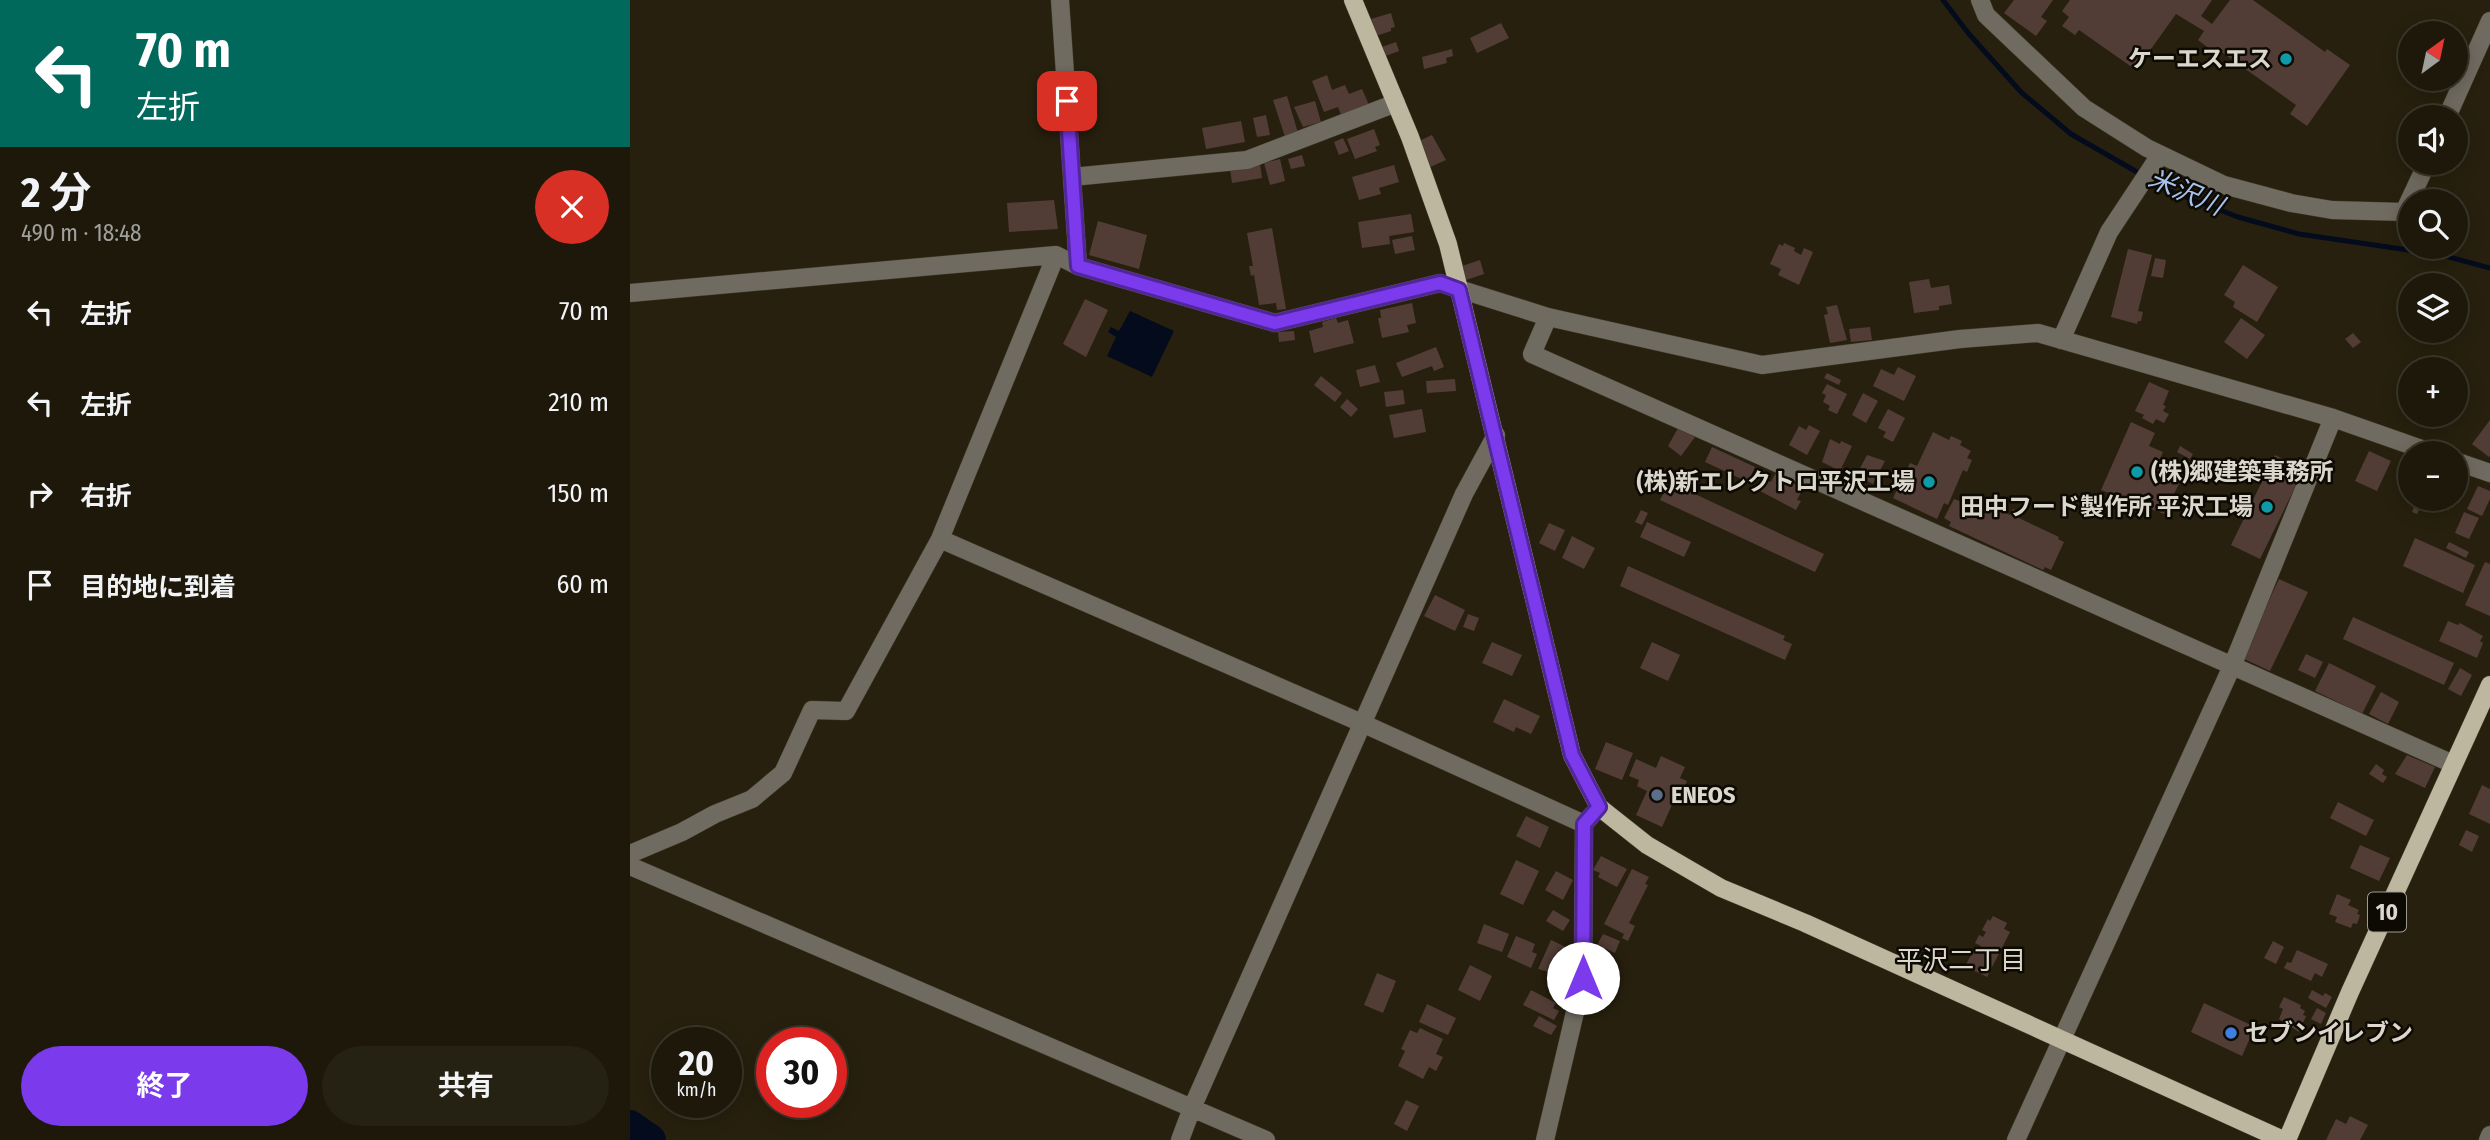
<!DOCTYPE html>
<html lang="ja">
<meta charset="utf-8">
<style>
body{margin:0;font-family:"Fira Sans Condensed","Noto Sans JP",sans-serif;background:#252113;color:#f1f3f6;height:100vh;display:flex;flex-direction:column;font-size:26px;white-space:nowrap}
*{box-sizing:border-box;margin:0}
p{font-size:23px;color:#a0a09c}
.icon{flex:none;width:38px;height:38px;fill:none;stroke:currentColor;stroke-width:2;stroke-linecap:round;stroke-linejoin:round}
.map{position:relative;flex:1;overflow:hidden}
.panel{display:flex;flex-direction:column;background:#1d180a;width:630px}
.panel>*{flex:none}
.guide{background:#00695c;color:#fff;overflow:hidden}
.needle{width:46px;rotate:33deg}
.controls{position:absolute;left:1768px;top:21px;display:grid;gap:14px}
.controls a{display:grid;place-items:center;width:70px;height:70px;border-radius:50%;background:#1d180a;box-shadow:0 4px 18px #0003,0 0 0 2px #3b372b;font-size:35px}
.speed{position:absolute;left:21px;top:1027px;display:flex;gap:14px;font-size:35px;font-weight:700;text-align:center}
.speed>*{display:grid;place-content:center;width:91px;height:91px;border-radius:50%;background:#1d180a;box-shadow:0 4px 18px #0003,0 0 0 2px #3b372b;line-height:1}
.speed small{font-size:18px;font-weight:400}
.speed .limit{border:10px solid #d22;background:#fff;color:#111}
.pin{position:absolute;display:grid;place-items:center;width:60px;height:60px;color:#fff;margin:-30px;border-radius:14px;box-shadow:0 4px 10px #0006}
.me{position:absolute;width:77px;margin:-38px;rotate:0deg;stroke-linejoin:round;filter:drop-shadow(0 0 5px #0008)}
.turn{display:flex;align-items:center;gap:24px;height:147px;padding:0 21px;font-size:32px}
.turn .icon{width:91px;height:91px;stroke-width:2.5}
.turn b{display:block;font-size:49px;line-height:60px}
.round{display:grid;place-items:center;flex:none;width:74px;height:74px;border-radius:37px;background:#252113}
.summary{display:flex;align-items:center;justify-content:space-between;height:119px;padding:0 21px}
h1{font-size:42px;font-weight:700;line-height:52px}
.action{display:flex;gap:14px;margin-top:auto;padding:14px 21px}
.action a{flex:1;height:80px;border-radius:42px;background:#7c3aed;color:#fff;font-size:28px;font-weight:700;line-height:80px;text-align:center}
.action a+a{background:#252113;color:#f1f3f6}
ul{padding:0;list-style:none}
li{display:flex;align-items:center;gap:21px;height:91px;padding:0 21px}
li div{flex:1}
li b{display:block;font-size:26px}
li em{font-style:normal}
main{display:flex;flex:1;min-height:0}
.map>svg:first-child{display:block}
.water{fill:#030b1d}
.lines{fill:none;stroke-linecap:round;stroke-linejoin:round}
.stream{stroke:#030b1d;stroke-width:5}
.river{stroke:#030b1d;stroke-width:32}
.building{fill:#523d36}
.minor-casing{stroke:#403a29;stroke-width:19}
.major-casing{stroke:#403a29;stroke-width:19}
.minor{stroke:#6f6b60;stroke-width:18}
.major{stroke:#beb79f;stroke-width:18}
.route-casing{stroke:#51269a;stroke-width:18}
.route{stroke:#7c3aed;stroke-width:12}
.culture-dot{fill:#0f9aa8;stroke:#0d0a04;stroke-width:2.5}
.service-dot{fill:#5c6f8a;stroke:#0d0a04;stroke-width:2.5}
.shop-dot{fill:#3f7fe0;stroke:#0d0a04;stroke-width:2.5}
.labels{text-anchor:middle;stroke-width:5;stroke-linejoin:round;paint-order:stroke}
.shield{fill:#0d0a04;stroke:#9d9a90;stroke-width:2}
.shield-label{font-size:23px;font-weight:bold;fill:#dbd7cc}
.poi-label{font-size:24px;font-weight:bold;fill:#dbd7cc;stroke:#0d0a04;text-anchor:end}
.water-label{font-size:26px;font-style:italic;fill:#a6c1ee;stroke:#0d0a04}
.neighbourhood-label{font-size:26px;fill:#dbd7cc;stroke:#0d0a04}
</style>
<main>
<section class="panel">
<div class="guide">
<div class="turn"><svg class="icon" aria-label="left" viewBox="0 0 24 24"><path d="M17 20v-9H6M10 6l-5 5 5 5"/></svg><div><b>70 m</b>左折</div></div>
</div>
<div class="summary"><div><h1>2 分</h1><p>490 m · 18:48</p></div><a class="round" style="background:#d93025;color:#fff"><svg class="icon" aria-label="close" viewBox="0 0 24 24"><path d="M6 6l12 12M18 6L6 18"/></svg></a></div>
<ul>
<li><svg class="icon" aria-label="left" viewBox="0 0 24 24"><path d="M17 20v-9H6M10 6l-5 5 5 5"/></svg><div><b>左折</b></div><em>70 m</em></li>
<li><svg class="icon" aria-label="left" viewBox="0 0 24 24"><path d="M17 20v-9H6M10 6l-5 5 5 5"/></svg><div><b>左折</b></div><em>210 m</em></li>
<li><svg class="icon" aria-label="right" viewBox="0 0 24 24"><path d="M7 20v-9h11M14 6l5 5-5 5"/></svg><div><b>右折</b></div><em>150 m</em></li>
<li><svg class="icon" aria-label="arrive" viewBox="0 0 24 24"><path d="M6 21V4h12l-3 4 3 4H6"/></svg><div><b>目的地に到着</b></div><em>60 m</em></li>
</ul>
<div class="action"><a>終了</a><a>共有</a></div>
</section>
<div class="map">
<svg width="1860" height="1140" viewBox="0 0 1860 1140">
<rect width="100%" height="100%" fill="#27200e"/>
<!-- water -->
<path class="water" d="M500,311L544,331L522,377L477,356L486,337L478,332L481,327L489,331Z"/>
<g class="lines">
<!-- stream -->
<path class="stream" d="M1313,0L1339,34L1391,92L1441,134L1540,191L1608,217L1669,234L1812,255L1860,268"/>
<!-- river -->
<path class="river" d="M0,1126L20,1140"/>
</g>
<!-- building -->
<path class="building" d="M1384,0H1423L1411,17L1417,21L1406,36L1374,13Z
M1440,0H1582L1571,16L1582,24L1600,0H1623L1695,52L1697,49L1720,65L1677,126L1660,114L1666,105L1586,48L1584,52L1568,40L1574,31L1546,14L1506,70L1449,30L1445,35L1432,26L1439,17L1432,11Z
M761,13L765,27L761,28V31L746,36L741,19Z
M871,23L879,38L847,53L840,38Z
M766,42L769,51L753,57L749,48Z
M822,49L823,56L816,58L817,63L794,69L792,57Z
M697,75L702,90L715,85L719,94L732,89L739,105L711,115L708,107L694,112L682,81Z
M657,96L668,133L655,137L643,100Z
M685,101L691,122L673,127L664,107Z
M636,115L640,135L627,137L623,118Z
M611,121L615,142L576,149L572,128Z
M744,129L750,145L745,147L747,151L725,159L717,139Z
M802,135L816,160L798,168L787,142Z
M713,138L719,151L709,155L704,142Z
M672,155L675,166L661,169L658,159Z
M650,159L655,181L640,185L634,163Z
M630,164L632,178L602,183L600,169Z
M764,165L769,182L749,188L751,194L729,200L722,177Z
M424,200L428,229L379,232L377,203Z
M781,214L784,232L759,236L760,244L732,248L728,222Z
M468,221L517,235L509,269L459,255Z
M642,228L656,309L647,310L646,303L629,305L624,275L621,276L619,266H623L617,233Z
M782,236L785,250L765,254L762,240Z
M1154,243L1165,248L1164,251L1171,255L1174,248L1183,252L1169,285L1148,275L1151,269L1140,264L1149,244L1153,246Z
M1498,249L1522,255L1508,311L1513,312L1511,321H1508L1507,324L1481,317Z
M1525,258L1536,260L1533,278L1521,276Z
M850,260L854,274L836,280L832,266Z
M1613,265L1648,287L1627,322L1603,307L1605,302L1594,295Z
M1299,279L1301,288L1319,285L1322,304L1309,306V310L1284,313L1279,282Z
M455,299L478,310L456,357L433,344Z
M782,303L786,323L777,325L779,332L752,338L748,318H751L750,310Z
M1207,305L1217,340L1200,343L1194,315L1198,314L1196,307Z
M706,318L708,323L718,320L724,343L684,353L679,331L693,327L692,322Z
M1611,318L1635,335L1617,359L1594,342Z
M1240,327L1242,340L1221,342L1219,329Z
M664,331L665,340L649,342L648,332Z
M1723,333L1731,342L1723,348L1715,339Z
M806,347L814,367L804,371L802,366L772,377L766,363Z
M745,365L750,382L730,387L726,370Z
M1268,367L1286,376L1274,401L1243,386L1251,369L1264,375Z
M1197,373L1211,380L1209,385L1194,378Z
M691,376L712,393L705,402L684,385Z
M825,379L826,391L797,393L796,381Z
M1519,382L1539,391L1533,405L1536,406L1533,411L1539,414L1534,423L1526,419L1523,424L1512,418L1514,415L1505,411Z
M1197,384L1217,394L1207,414L1198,410L1200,406L1193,402L1196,395L1192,393Z
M773,390L775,404L756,407L754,392Z
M1233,393L1248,401L1236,423L1222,415Z
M717,399L728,409L721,417L710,407Z
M792,409L796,432L764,438L759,415Z
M1258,409L1275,418L1263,442L1253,437L1256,432L1248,428Z
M1860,420V455L1859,457L1842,444Z
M1501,422L1525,433L1519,446L1533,452L1526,468L1544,476L1552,458L1560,462L1534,514L1471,490Z
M1179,425L1190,431L1177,455L1159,445L1169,426L1176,430Z
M1048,428L1065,437L1051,456L1038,446Z
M1303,432L1319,440L1321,436L1332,441L1330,445L1341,451L1337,458L1342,460L1337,472L1333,470L1318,505L1314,503L1307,519L1263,498L1280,463L1287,466Z
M1200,439L1210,444L1211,441L1222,446L1210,471L1192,462Z
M1550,446L1563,454L1560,459L1547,452Z
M1082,447L1125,467L1118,482L1075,462Z
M1739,451L1761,461L1747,491L1725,481Z
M1237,455L1255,461L1243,484L1226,476Z
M1645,455L1674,469L1630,559L1601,545Z
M1145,474L1173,488L1167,500L1171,501L1166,510L1130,491L1135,480L1141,482Z
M1039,482L1194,554L1185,572L1030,500Z
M1848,486L1860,491V499L1852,516L1837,509Z
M1336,494L1380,515L1383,509L1391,513L1389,518L1429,537L1428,539L1434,542L1421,570L1415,567L1413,570L1319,526L1321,522L1314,518L1324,499L1332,502Z
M1787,499L1793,502L1787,514L1782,512Z
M1011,510L1018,513L1012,525L1005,522Z
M1834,512L1849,518L1839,539L1825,533Z
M1017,522L1061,542L1054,557L1010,537Z
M919,523L935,530L925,551L909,543Z
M942,536L965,548L954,569L932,558Z
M1785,538L1845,565L1833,593L1773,566Z
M1819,542L1839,552L1836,558L1816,548Z
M1855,562L1860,564V616L1835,605Z
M998,566L1155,636L1153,640L1162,644L1155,660L990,586Z
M1649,579L1678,592L1640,671L1612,658Z
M805,595L835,610L825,631L794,616Z
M838,614L849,618L844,631L833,627Z
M1723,617L1824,663L1814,685L1713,639Z
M1818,621L1828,625L1830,623L1853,636L1850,641L1853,643L1847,658L1809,641Z
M862,642L892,655L882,676L852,663Z
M1022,642L1050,655L1038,681L1010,668Z
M1676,654L1693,662L1685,678L1668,670Z
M1699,663L1746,686L1732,714L1685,691Z
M1830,668L1842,675L1831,696L1818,689Z
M1751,692L1769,702L1758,724L1739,714Z
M874,699L910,716L901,734L886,727L884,732L863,722Z
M976,742L1003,753L992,780L965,769Z
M1777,755L1805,767L1795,788L1765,774Z
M1031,756L1055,767L1050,778L1057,781L1049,800L1045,798L1032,827L1006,815L1017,791L1007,786L1009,780L999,776L1006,759L1026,768Z
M1746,764L1754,770L1752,774L1757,777L1753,783L1739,774Z
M1852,785L1860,789V824L1839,814Z
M1708,802L1744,820L1736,836L1700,818Z
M896,816L919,827L910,848L886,836Z
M1836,830L1849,836L1842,852L1829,845Z
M1730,845L1760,858L1749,881L1720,868Z
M971,856L997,869L987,887L968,877L970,873L963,870Z
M886,860L909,871L893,905L870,894Z
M1002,869L1019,877L1015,884L1018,885L999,923L1005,926L998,941L992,938L994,934L974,924Z
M926,871L943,880L933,900L915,890Z
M1707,894L1721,900L1718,905L1729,910L1727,914L1730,915L1727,924L1723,923L1721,928L1705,922L1707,917L1699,914Z
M923,910L940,920L933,931L916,921Z
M1363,916L1377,923L1374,929L1380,932L1357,977L1335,966L1344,950L1348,952L1351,946L1345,943L1349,935L1353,937L1356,932L1352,930L1358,919L1360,921Z
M854,924L879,934L872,952L847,943Z
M973,934L990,941L985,953L967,945Z
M886,936L905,944L902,952L907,954L901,968L877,957Z
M921,940L940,949L930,972L924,969L922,973L908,969Z
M1643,941L1654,947L1646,964L1634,958Z
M1667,950L1698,964L1692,977L1685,973L1681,981L1654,968L1657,962L1661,963Z
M840,965L862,976L850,1001L828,990Z
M747,973L766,981L753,1013L734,1005Z
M901,990L926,1003L923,1008L929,1011L924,1020L893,1005Z
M1682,990L1693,996L1695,993L1702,997L1696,1008L1678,998Z
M1654,997L1671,1005L1670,1008L1675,1011L1673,1015L1676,1016L1669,1032L1649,1019L1653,1009L1649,1007Z
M1574,1003L1625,1027L1612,1056L1561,1032Z
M797,1004L826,1018L818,1035L789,1022Z
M1687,1008L1696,1013L1691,1024L1681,1019Z
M909,1016L927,1026L921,1035L903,1026Z
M790,1028L813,1039L806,1054L813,1057L806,1071L799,1067L793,1079L768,1066L775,1051L771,1049L780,1030L787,1033Z
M776,1100L789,1106L777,1131L764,1124Z
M1720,1116L1738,1125L1730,1140H1696L1706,1119L1716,1124Z"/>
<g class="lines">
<!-- minor casing -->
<g class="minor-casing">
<path id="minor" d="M430,0L448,266
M1350,0L1356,15L1454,108L1517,148L1594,185L1661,203L1702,210L1774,212L1797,163
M1817,117L1860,21
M442,177L617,160L766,103
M0,293L426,255L448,266L645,323L810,283L918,317L1132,365L1330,339L1408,333L1703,418L1803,453
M918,317L902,354L1823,764
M1431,340L1479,232L1530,155
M1825,461L1860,473
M310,539L734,724L954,824
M0,854L52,832L85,814L122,799L153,773L182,710L216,711L310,539L426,255
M0,866L636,1140
M550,1140L562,1108L834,494L866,435
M915,1140L953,978L954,824L962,815
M1386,1140L1603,664L1703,418
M1858,1140L1860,1135"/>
</g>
<!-- major casing -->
<g class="major-casing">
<path id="major" d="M723,0L780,137L818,244L942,755L969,807L1017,845L1091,888L1175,923L1653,1140
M1657,1140L1720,992L1860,685"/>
</g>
<!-- minor -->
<use href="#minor" class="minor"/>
<!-- major -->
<use href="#major" class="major"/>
</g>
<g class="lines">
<!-- route casing -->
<g class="route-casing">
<path id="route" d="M437,101L448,266L645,323L810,283L829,290L942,755L969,807L954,824L953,978"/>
</g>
<!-- route -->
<use href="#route" class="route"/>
</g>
<!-- markers -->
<g class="culture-dot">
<circle cx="1656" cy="59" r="7"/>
<circle cx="1507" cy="472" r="7"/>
<circle cx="1299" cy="482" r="7"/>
<circle cx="1637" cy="507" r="7"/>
</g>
<circle class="service-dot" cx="1027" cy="795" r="7"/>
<circle class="shop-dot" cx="1601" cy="1033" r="7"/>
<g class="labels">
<!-- shield labels -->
<rect class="shield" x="1738" y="892.5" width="38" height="39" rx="5"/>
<g class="shield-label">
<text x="1757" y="920">10</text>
</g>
<!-- poi labels -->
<g class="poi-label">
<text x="1642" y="67">ケーエスエス</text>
<text x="1521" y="480" text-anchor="start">(株)郷建築事務所</text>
<text x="1285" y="490">(株)新エレクトロ平沢工場</text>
<text x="1623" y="515">田中フード製作所 平沢工場</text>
<text x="1041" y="803" text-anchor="start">ENEOS</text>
<text x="1615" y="1041" text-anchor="start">セブンイレブン</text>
</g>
<!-- water labels -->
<g class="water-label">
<text transform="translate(1556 192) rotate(23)" y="9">米沢川</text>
</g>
<!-- neighbourhood labels -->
<g class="neighbourhood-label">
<text x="1331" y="969">平沢二丁目</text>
</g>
</g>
</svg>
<div class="controls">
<a><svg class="needle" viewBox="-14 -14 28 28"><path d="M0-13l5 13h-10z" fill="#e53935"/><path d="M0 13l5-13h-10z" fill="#a0a09c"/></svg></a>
<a><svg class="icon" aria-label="sound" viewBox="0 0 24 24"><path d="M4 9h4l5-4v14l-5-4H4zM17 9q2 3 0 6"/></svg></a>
<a><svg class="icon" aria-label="search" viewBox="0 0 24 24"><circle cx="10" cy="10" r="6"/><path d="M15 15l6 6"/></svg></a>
<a><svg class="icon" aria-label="layers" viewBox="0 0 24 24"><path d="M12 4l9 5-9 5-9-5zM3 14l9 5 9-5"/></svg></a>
<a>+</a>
<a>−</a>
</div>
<div class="speed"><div>20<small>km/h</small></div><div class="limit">30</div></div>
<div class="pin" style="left:437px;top:101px;background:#d93025"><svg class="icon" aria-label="arrive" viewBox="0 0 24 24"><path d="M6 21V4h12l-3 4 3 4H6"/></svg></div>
<svg class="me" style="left:953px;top:978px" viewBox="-20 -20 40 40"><circle r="19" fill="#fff"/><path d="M0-13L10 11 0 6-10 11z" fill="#7c3aed"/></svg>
</div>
</main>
